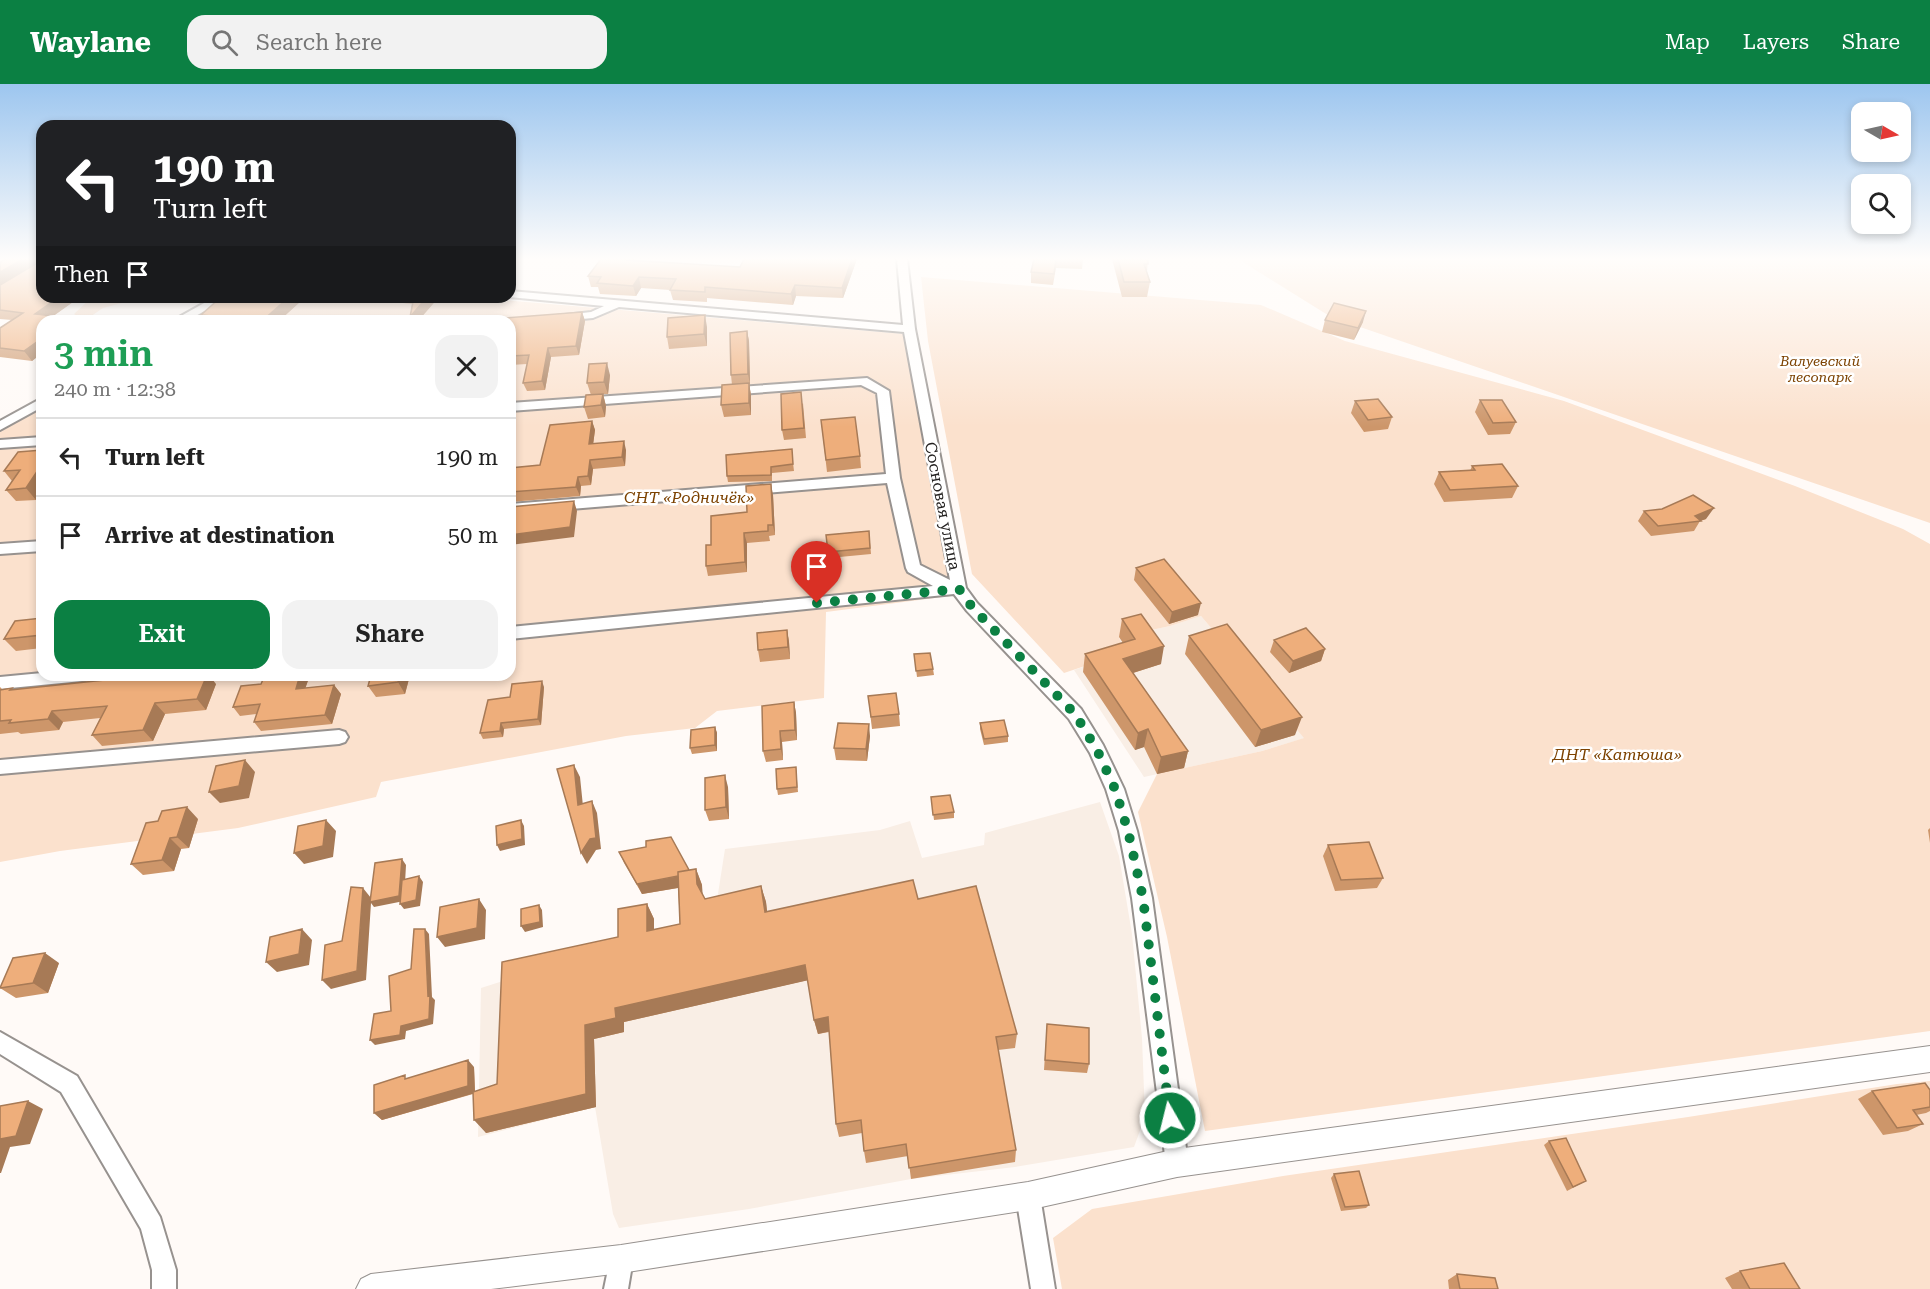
<!DOCTYPE html>
<meta charset="utf-8">
<style>
body{margin:0;font-family:"Roboto Serif",serif;background:#f2f2f2;color:#222;height:100vh;display:flex;flex-direction:column;font-size:22px;white-space:nowrap}
*{box-sizing:border-box;margin:0}
p{font-size:20px;color:#767676}
.icon{flex:none;width:33px;height:33px;fill:none;stroke:currentColor;stroke-width:2;stroke-linecap:round;stroke-linejoin:round}
.map{position:relative;flex:1;overflow:hidden}
.sheet{position:absolute;left:36px;top:231px;width:480px;height:366px;display:flex;flex-direction:column;background:#fff;border-radius:18px;box-shadow:0 3px 9px #0003}
.sheet>*{flex:none}
.top-card{position:absolute;left:36px;top:36px;width:480px;height:183px;border-radius:18px;box-shadow:0 3px 9px #0003;background:#202124;color:#fff;overflow:hidden}
.needle{width:39px;rotate:99deg}
.buttons{position:absolute;left:1851px;top:18px;display:grid;gap:12px}
.buttons a{display:grid;place-items:center;width:60px;height:60px;border-radius:12px;background:#fff;box-shadow:0 3px 9px #0003;font-size:30px}
.pin{position:absolute;display:grid;place-items:center;width:51px;height:51px;color:#fff;margin:-62px -26px;border-radius:50% 50% 50% 0;rotate:-45deg;box-shadow:0 0 6px #0007}
.pin .icon{rotate:45deg}
.me{position:absolute;width:66px;margin:-33px;rotate:352deg;stroke-linejoin:round;filter:drop-shadow(0 0 4px #0008)}
.turn{display:flex;align-items:center;gap:21px;height:126px;padding:0 18px;font-size:27px}
.turn .icon{width:78px;height:78px;stroke-width:2.5}
.turn b{display:block;font-size:42px;line-height:51px}
.then{display:flex;align-items:center;height:57px;padding:0 18px;background:#0003;gap:12px;font-size:22px}
.round{display:grid;place-items:center;flex:none;width:63px;height:63px;border-radius:18px;background:#f2f2f2}
.headline{display:flex;align-items:center;justify-content:space-between;height:102px;padding:0 18px}
h1{font-size:36px;font-weight:600;line-height:45px;color:#1e9e55}
.button{display:flex;gap:12px;margin-top:auto;padding:12px 18px}
.button a{flex:1;height:69px;border-radius:18px;background:#0b8043;color:#fff;font-size:24px;font-weight:600;line-height:69px;text-align:center}
.button a+a{background:#f2f2f2;color:#222}
ul{padding:0;list-style:none}
li{display:flex;align-items:center;gap:18px;height:78px;padding:0 18px;border-top:2px solid #e0e0e0}
li div{flex:1}
li b{display:block;font-size:22px}
li em{font-style:normal}
header{display:flex;align-items:center;gap:36px;box-sizing:border-box;height:84px;padding:0 30px;background:#0b8043;color:#fff}
header strong{font-size:28px}
nav{display:flex;gap:33px;margin-inline-start:auto;font-size:21px}
.search{width:420px;height:54px;background:#f2f2f2;display:flex;align-items:center;gap:15px;box-sizing:border-box;padding:0 21px;border-radius:18px;color:#767676;font-size:22px}
.map>svg:first-child{display:block}
.built{fill:#f9eee5}
.green{fill:#fbe1cd}
.lines{fill:none;stroke-linecap:round;stroke-linejoin:round}
.minor-casing{stroke:#97928f;stroke-width:4}
.tertiary-casing{stroke:#97928f;stroke-width:2}
.minor{fill:#fff;fill-rule:evenodd}
.tertiary{fill:#fff;fill-rule:evenodd}
.wall{fill:#cd966a}
.shaded-wall{fill:#a77a56}
.building{fill:#eeae7b;stroke:#a77a56;stroke-width:1.5}
.route{stroke:#0b8043;stroke-width:10;stroke-dasharray:0 18}
.labels{text-anchor:middle;stroke-width:5;stroke-linejoin:round;paint-order:stroke}
.far-park-label{font-size:14px;font-style:italic;fill:#7c4200;stroke:#fff}
.park-label{font-size:16px;font-style:italic;fill:#7c4200;stroke:#fff}
.street-label{font-size:16px;fill:#242221;stroke:#fff}
</style>
<header>
<strong>Waylane</strong>
<div class="search"><svg class="icon" aria-label="search" viewBox="0 0 24 24"><circle cx="10" cy="10" r="6"/><path d="M15 15l6 6"/></svg>Search here</div>
<nav><a>Map</a><a>Layers</a><a>Share</a></nav>
</header>
<div class="map">
<svg width="1930" height="1205" viewBox="0 0 1930 1205">
<rect width="100%" height="100%" fill="#fffaf7"/>
<!-- built -->
<path class="built" d="M1201,532L1305,654L1262,667L1144,693L1074,586L1123,569L1119,553L1170,542Z
M1100,718L1119,772L1132,850L1142,954L1145,1033L1134,1063L1015,1083L911,1095L749,1125L619,1144L613,1130L595,1023L478,1053L481,904L715,829L725,765L880,746L910,737L922,774L984,761L985,749Z"/>
<!-- green -->
<path class="green" d="M1238,175H1930V439L1331,233Z
M921,193L1261,221L1345,257L1564,317L1795,402L1903,445L1930,460V947L1205,1047L1167,853L1138,728L1157,690L1262,667L1304,654L1201,532L1170,542L1119,553L1124,569L1064,589L972,490L928,257Z
M92,213H173L133,216L103,224L84,237L74,230Z
M239,213H467L905,250L948,492L950,512L826,528L824,614L717,627L695,644L626,652L381,698L376,713L238,744L60,767L0,778V348L42,324V591H510V237H197Z
M1930,997V1205H1062L1053,1154L1092,1125L1283,1092L1688,1033L1897,1000Z"/>
<g class="lines">
<!-- minor casing -->
<g class="minor-casing">
<path id="minor" d="M897,175H907L915,245L966,504L977,519L1081,625L1103,661L1124,705L1137,747L1152,814L1188,1079L1185,1087L1177,1090L1169,1087L1166,1079L1132,814L1119,747L1106,705L1090,669L1069,635L967,527L954,510L510,555V543L933,502L908,488L906,484L887,399L510,430V420L886,390L877,309L861,301L510,327V319L867,294L889,307L900,394L920,481L950,496L904,248L619,223L593,234L560,237L556,236V232L591,228L604,222L509,213L510,207L903,241Z
M215,213H229L187,237H172Z
M42,314V323L0,346V337Z
M42,353V361L0,364V356Z
M42,457V467L0,470V460Z
M42,589V591H90L88,595L82,597L0,605V593Z
M339,646L345,648L348,653L345,658L339,660L0,690V676Z
M0,948L77,992L160,1133L176,1186V1205H152V1186L141,1145L61,1008L0,970Z
M1028,1100L1036,1104L1040,1112L1055,1205H1031L1016,1112L1020,1104Z
M621,1163L630,1166L633,1175L628,1205H604L612,1166Z"/>
</g>
<!-- tertiary casing -->
<g class="tertiary-casing">
<path id="tertiary" d="M1930,962V988L1177,1093L1028,1126L621,1189L491,1205H356L361,1195L371,1190L621,1161L1028,1098L1177,1065Z"/>
</g>
<!-- minor -->
<use href="#minor" class="minor"/>
<!-- tertiary -->
<use href="#tertiary" class="tertiary"/>
</g>
<!-- wall -->
<path class="wall" d="M601,175H637L636,177L740,183L744,175H857L843,214L796,212L793,221L707,214V218L673,216L670,206L641,204L636,212L600,210L598,203H591L588,192Z
M1034,175H1083L1082,185L1056,184L1053,201L1031,199V188Z
M1112,175H1148L1147,188L1150,198L1147,213H1122Z
M0,178L42,213H80L52,233L42,237V269L32,277L0,273V244L12,236L0,235Z
M400,213H439L418,237H411L410,233L412,220L403,219Z
M301,217L279,237H205L201,231Z
M582,228L585,237L579,271L551,273L545,306L527,307L523,299L527,280L510,281V237Z
M1325,236L1363,238L1354,256L1322,248Z
M707,243V262L669,265L667,253Z
M747,247L749,257L750,300H749L751,311V331L724,333L721,321L732,301L731,291Z
M610,291L608,310H603L606,322L605,333L588,335L584,323L591,311L587,299Z
M1480,316L1516,338L1510,350L1488,351L1475,328Z
M1355,317L1392,333L1388,345L1364,348L1351,329Z
M803,319L806,354L784,356L782,346Z
M821,336L860,372L861,384L827,388Z
M592,337L595,346L593,360L626,366L625,382L593,385L591,401L581,402L580,412L510,418V384L540,381Z
M42,366V406L36,416L16,417L6,406L12,397L4,387Z
M792,371L794,387L772,389V397L728,398L727,392Z
M1472,382L1518,402L1512,414L1444,418L1434,400L1439,388L1470,387Z
M773,411L775,451L769,452L770,457L747,459V488L708,492L706,482L711,461L747,428Z
M1644,427L1706,435L1700,437L1694,447L1651,452L1638,437Z
M869,447L871,470L829,474L826,451Z
M1136,484L1198,531L1169,540L1134,496Z
M42,534V564L16,567L4,555Z
M1122,535L1161,580L1133,589L1188,667L1184,684L1157,690L1144,663L1135,666L1083,588L1085,570L1123,559L1119,553Z
M787,546L789,558L790,575L760,578L758,566Z
M1189,552L1295,651L1255,663L1185,570Z
M1274,556L1325,565L1321,577L1289,589L1270,568Z
M914,570L933,585L934,591L917,593Z
M265,591H310L305,604L334,601L341,610L332,640L261,647L254,638L257,630L240,632L233,623L261,600Z
M410,591L405,610L376,613L368,602Z
M216,600L206,626L165,630L153,657L102,662L92,651L100,634L63,638L59,646L21,650L18,648L0,650V603L2,605L13,606Z
M544,603L541,641L504,645L503,653L483,655L480,649L510,613Z
M868,612L899,630L900,642L872,645Z
M794,618L796,629L797,656L782,658L783,676L766,678L763,667Z
M980,639L1008,652V658L984,661L980,645Z
M715,643L717,649V667L692,670L690,664Z
M870,652L867,677L836,676L834,664Z
M796,683L798,708L778,711L777,705Z
M728,703L729,735L709,737L705,726Z
M931,713L954,728V734L934,736Z
M198,735L189,764L181,765L174,787L143,791L131,780Z
M1930,744V759L1928,746Z
M1328,761L1383,794L1377,804L1335,807L1323,772Z
M619,768L689,786L696,785L702,801V810L705,815L761,802L766,818L767,828L918,815L1017,950L1015,964L998,966L1016,1066L1015,1078L911,1095L908,1072L866,1079L864,1067L862,1049L839,1053L836,1040L829,948L818,950L814,936L808,896L624,938V948L594,955L596,1023L486,1049L473,1010L382,1036L374,1029L408,994L474,983L475,1008L497,1000L647,820L654,835V846L680,840L678,804L642,810L624,779Z
M59,879L48,909L16,914L0,904Z
M1047,940L1089,980L1087,989L1044,986Z
M1930,1006V1027L1926,1029L1916,1031L1923,1040L1908,1047L1883,1051L1858,1015L1872,1007Z
M1549,1057L1586,1097L1567,1107L1544,1061Z
M1334,1090L1369,1121L1366,1124L1341,1127L1331,1094Z
M1740,1187L1800,1205H1732L1725,1194Z
M1457,1190L1498,1205H1449L1448,1196Z"/>
<!-- shaded-wall -->
<path class="shaded-wall" d="M23,175H39L41,177L0,202V188Z
M628,175H637L630,187L627,176Z
M852,175H857L843,214L842,204Z
M639,193L641,204L636,212L633,202Z
M795,201L796,212L793,221L791,210Z
M59,213H80L46,237L35,230Z
M288,213H299L301,217L279,237H262Z
M427,213H439L418,237H411L410,233Z
M1366,227L1363,238L1354,256L1358,244Z
M582,228L585,237L579,271L576,262Z
M705,231L707,243V262L704,250Z
M747,247L749,257L750,300L748,290Z
M41,255L42,257V269L32,277L24,267Z
M548,264L551,273L545,306L542,297Z
M607,279L610,291L608,310L604,298Z
M749,299L751,311V331L749,319Z
M603,310L606,322L605,333L601,321Z
M592,337L595,346L592,369L589,360Z
M624,357L626,366L625,382L622,373Z
M590,376L593,385L591,401L588,392Z
M42,380V406L36,416L26,404Z
M578,393L581,402L580,412L576,403Z
M771,400L773,411L775,451L773,441Z
M574,417L577,427L574,453L510,461V451Z
M1714,424L1706,435L1700,437H1701L1695,432Z
M744,449L747,459V488L745,478Z
M1201,519L1198,531L1169,540L1172,528Z
M787,546L789,558L790,575L788,563Z
M1164,562L1161,580L1120,593L1123,575Z
M1325,565L1321,577L1289,589L1293,577Z
M207,591H209L216,600L206,626L197,615Z
M300,591H310L302,614L296,605Z
M400,591H410L405,610L398,598Z
M542,597L544,603L541,641L538,635Z
M334,601L341,610L332,640L325,631Z
M794,618L796,629L797,656L795,646Z
M155,619L165,630L153,657L143,646Z
M52,627L63,638L59,646L48,635Z
M1302,633L1295,651L1255,663L1261,646Z
M501,639L504,645L503,653L500,647Z
M869,640L870,652L867,677L866,665Z
M715,643L717,649V667L715,661Z
M1148,645L1144,663L1135,666L1138,649Z
M780,647L782,658L783,676L781,665Z
M1188,667L1184,684L1157,690L1161,673Z
M245,676L255,688L249,714L220,719L209,708Z
M574,681L580,693L584,732L578,721Z
M725,691L728,703L729,735L726,723Z
M592,717L597,729L601,765L596,766L587,780L581,769Z
M187,723L198,735L189,764L177,753Z
M326,736L336,747L333,773L304,780L294,769Z
M521,736L524,742L525,761L500,767L497,761Z
M170,754L181,765L174,787L162,776Z
M402,775L406,781L404,817L374,823L371,819L366,896L331,905L322,896L357,887L363,804L371,814Z
M696,785L702,801L703,815L697,800Z
M691,790L695,801L642,810L637,800Z
M419,792L423,798L420,822L404,825L400,820Z
M761,802L766,818L769,844L765,828Z
M479,815L486,826L485,855L445,863L437,853Z
M647,820L654,835V862L647,847Z
M539,821L542,826L543,843L525,848L521,842Z
M302,845L312,856L309,881L277,888L266,878Z
M425,845L429,850L432,913L435,916L433,940L406,947L405,955L375,961L370,956L401,942L428,912Z
M45,869L59,879L48,909L33,899Z
M805,881L809,896L624,938V948L594,955L596,1023L486,1049L474,1036L585,941L615,924Z
M828,933L831,947L818,950L814,936Z
M468,976L474,983L475,1009L382,1036L374,1029Z
M28,1017L43,1025L30,1060L10,1063L1,1089H0V1055Z"/>
<!-- building -->
<path class="building" d="M5,175H23L0,188V178Z
M37,175H42V213H59L35,230L45,231L65,237H42V256L41,255L24,267L0,264V244L23,229L0,226V201L37,179Z
M601,175H628L627,176L740,183L744,175H852L842,204L795,201L791,210L705,203V208L670,206L676,195L639,193L633,202L597,199L601,193L588,192Z
M1034,175H1056L1054,190L1031,188Z
M1118,175H1148V180H1144L1150,198H1124Z
M221,213H289L262,237L201,231Z
M414,213H427L410,233Z
M1334,219L1366,227L1358,244L1325,236Z
M582,228L576,262L548,264L542,297L523,299L529,271L510,272V237H506V234Z
M705,231L704,250L667,253L668,234Z
M446,235V237H423Z
M747,247L748,290L731,291L730,249Z
M607,279L604,298L587,299L589,280Z
M749,299V319L721,321L722,301Z
M801,308L804,344L782,346L781,310Z
M603,310L601,321L584,323L586,311Z
M1378,315L1392,333L1368,336L1355,317Z
M1480,316H1502L1516,338L1493,339Z
M855,333L860,372L826,376L821,336Z
M592,337L589,360L624,357L622,373L590,376L588,392L578,393L576,403L510,408V384L540,381L550,341Z
M792,365L793,380L771,383V391L727,392L726,371Z
M42,366V380L26,404L6,406L20,386L4,387L18,368Z
M1502,380L1518,402L1450,406L1439,388L1475,386L1472,382Z
M771,400L773,441H768V447L744,449L745,478L706,482V461H711V432L747,428L746,402Z
M1693,411L1714,424L1695,432L1701,437L1658,442L1644,427L1662,425Z
M574,417L570,443L510,451V423Z
M869,447L870,464L828,468L826,451Z
M1164,475L1201,519L1172,528L1136,484Z
M1141,530L1164,562L1123,575L1188,667L1161,673L1148,645L1138,649L1085,570L1135,555L1122,535Z
M42,534V551L4,555L15,537Z
M1227,540L1302,633L1261,646L1189,552Z
M1306,544L1325,565L1293,577L1274,556Z
M787,546L788,563L758,566L757,549Z
M930,569L933,585L916,587L914,570Z
M116,591H207L197,615L155,619L143,646L92,651L107,622L52,627L48,635L9,639L11,636L0,637V606L12,604L10,606L114,595Z
M265,591H300L296,605L334,601L325,631L254,638L260,620L233,623L241,602L261,600Z
M371,591H400L398,598L368,602Z
M542,597L538,635L501,639L500,647L480,649L488,616L510,613L512,600Z
M896,609L899,630L871,633L868,612Z
M794,618L795,646L780,647L781,665L763,667L762,622Z
M1004,636L1008,652L984,655L980,639Z
M838,639L869,640L866,665L834,664Z
M715,643V661L690,664L691,646Z
M245,676L239,702L209,708L216,682Z
M574,681L578,721L592,717L596,754L590,755L581,769L557,685Z
M796,683L797,703L777,705L776,685Z
M725,691L726,723L705,726V694Z
M950,711L954,728L933,731L931,713Z
M187,723L177,753L170,754L162,776L131,780L146,739L158,737L162,727Z
M326,736L323,762L294,769L298,742Z
M521,736L522,755L497,761L496,742Z
M671,753L689,786L678,788V792L637,800L619,768L646,763V757Z
M1369,758L1383,794L1341,796L1328,761Z
M402,775L399,812L370,818L375,779Z
M696,785L697,800L705,815L761,802L765,828L913,796L918,815L976,802L1017,950L996,953L1016,1066L909,1084L906,1060L864,1067L861,1036L836,1040L828,933L814,936L805,881L615,924L616,934L585,941L586,1010L474,1036L473,1008L497,1000L502,878L618,853V825L647,820V847L680,840L678,788Z
M419,792L416,816L400,820L402,796Z
M351,803L363,804L357,887L322,896L325,861L342,857Z
M479,815L477,844L437,853L440,823Z
M539,821L540,838L521,842V825Z
M302,845L299,870L266,878L270,853Z
M414,845H425L428,912L430,911L429,935L401,942L400,951L370,956L374,930L391,927L389,892L411,885Z
M45,869L33,899L0,904L13,874Z
M1047,940L1089,944V980L1045,976Z
M468,976V1002L374,1029V1001L405,991V995Z
M1925,999L1930,1006V1023L1913,1026L1923,1040L1897,1044L1872,1007Z
M28,1017L16,1052L0,1055V1022Z
M1566,1054L1586,1097L1573,1103L1549,1057Z
M1359,1087L1369,1121L1345,1123L1334,1090Z
M1784,1179L1800,1205H1750L1740,1187Z
M1457,1190L1495,1194L1498,1205H1460Z"/>
<!-- sky -->
<linearGradient id="sky" x2="0" y2="1"><stop stop-color="#9dc6ef"/><stop offset="0.51" stop-color="#fffdfb"/><stop offset="1" stop-color="#fffdfb" stop-opacity="0"/></linearGradient>
<rect width="1930" height="343" fill="url(#sky)"/>
<g class="lines">
<!-- route -->
<path class="route" d="M817,519L959,505L972,523L1075,630L1097,666L1115,705L1128,747L1143,814L1170,1034"/>
</g>
<g class="labels">
<!-- far-park labels -->
<g class="far-park-label">
<text x="1820" y="282">Валуевский<tspan x="1820" dy="16">лесопарк</tspan></text>
</g>
<!-- park labels -->
<g class="park-label">
<text x="689" y="419">СНТ «Родничёк»</text>
<text x="1617" y="676">ДНТ «Катюша»</text>
</g>
<!-- street labels -->
<g class="street-label">
<text transform="translate(943 422) rotate(79)" y="6">Сосновая улица</text>
</g>
</g>
</svg>
<div class="buttons">
<a><svg class="needle" viewBox="-14 -14 28 28"><path d="M0-13l5 13h-10z" fill="#e53935"/><path d="M0 13l5-13h-10z" fill="#767676"/></svg></a>
<a><svg class="icon" aria-label="search" viewBox="0 0 24 24"><circle cx="10" cy="10" r="6"/><path d="M15 15l6 6"/></svg></a>
</div>
<div class="pin" style="left:817px;top:519px;background:#d93025"><svg class="icon" aria-label="arrive" viewBox="0 0 24 24"><path d="M6 21V4h12l-3 4 3 4H6"/></svg></div>
<svg class="me" style="left:1170px;top:1034px" viewBox="-20 -20 40 40"><circle r="17" fill="#0b8043" stroke="#fff" stroke-width="3"/><path d="M0-11L8 9 0 5-8 9z" fill="#fff"/></svg>
<div class="top-card">
<div class="turn"><svg class="icon" aria-label="left" viewBox="0 0 24 24"><path d="M17 20v-9H6M10 6l-5 5 5 5"/></svg><div><b>190 m</b>Turn left</div></div>
<div class="then">Then<svg class="icon" aria-label="arrive" viewBox="0 0 24 24"><path d="M6 21V4h12l-3 4 3 4H6"/></svg></div>
</div>
<section class="sheet">
<div class="headline"><div><h1>3 min</h1><p>240 m · 12:38</p></div><a class="round"><svg class="icon" aria-label="close" viewBox="0 0 24 24"><path d="M6 6l12 12M18 6L6 18"/></svg></a></div>
<ul>
<li><svg class="icon" aria-label="left" viewBox="0 0 24 24"><path d="M17 20v-9H6M10 6l-5 5 5 5"/></svg><div><b>Turn left</b></div><em>190 m</em></li>
<li><svg class="icon" aria-label="arrive" viewBox="0 0 24 24"><path d="M6 21V4h12l-3 4 3 4H6"/></svg><div><b>Arrive at destination</b></div><em>50 m</em></li>
</ul>
<div class="button"><a>Exit</a><a>Share</a></div>
</section>
</div>
